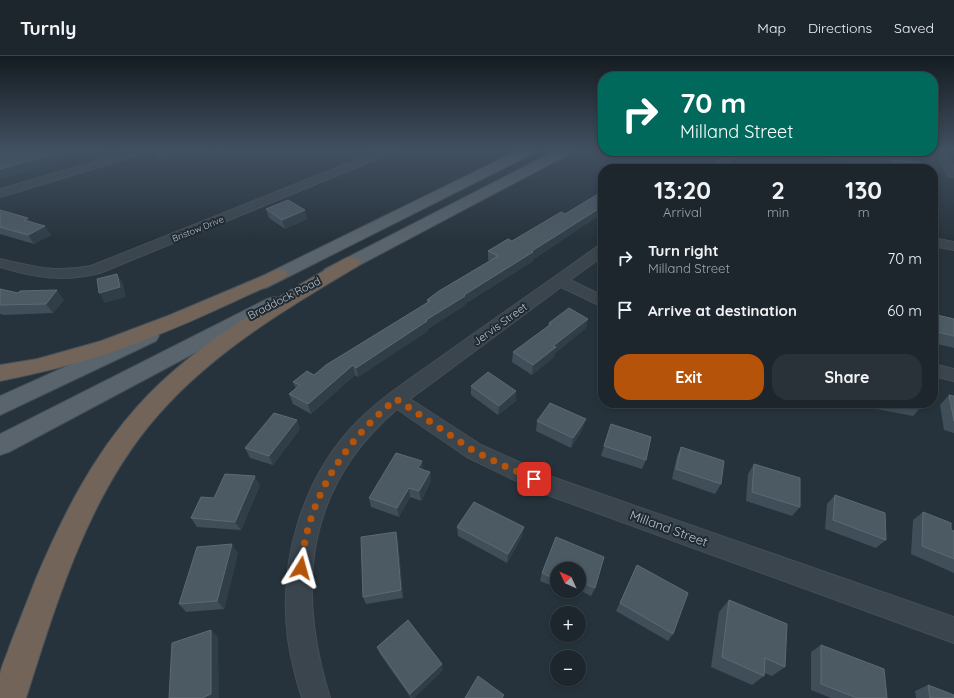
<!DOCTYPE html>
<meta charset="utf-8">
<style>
body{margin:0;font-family:Quicksand,sans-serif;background:#2a3239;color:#f1f3f6;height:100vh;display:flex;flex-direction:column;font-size:15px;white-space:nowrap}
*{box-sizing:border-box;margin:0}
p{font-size:13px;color:#a0a5aa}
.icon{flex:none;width:22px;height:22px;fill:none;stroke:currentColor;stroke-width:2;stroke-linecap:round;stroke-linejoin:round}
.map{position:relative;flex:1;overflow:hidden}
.panel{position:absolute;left:598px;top:108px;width:340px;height:244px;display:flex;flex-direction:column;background:#1d262d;border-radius:16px;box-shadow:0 2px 6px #0003,0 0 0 1px #3b4349}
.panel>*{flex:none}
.banner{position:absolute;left:598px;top:16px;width:340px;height:84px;border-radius:16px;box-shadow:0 2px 6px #0003,0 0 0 1px #3b4349;background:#00695c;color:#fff;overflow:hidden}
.needle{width:26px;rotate:314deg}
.tools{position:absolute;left:550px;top:506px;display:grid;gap:8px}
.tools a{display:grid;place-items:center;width:36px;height:36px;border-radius:50%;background:#1d262d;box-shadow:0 2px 6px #0003,0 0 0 1px #3b4349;font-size:20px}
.pin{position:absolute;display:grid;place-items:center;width:34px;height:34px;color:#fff;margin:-17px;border-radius:8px;box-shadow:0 2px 6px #0006}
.me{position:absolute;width:44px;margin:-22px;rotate:8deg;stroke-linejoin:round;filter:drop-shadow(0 0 3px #0008)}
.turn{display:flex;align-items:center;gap:14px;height:84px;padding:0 16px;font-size:18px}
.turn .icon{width:52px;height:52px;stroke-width:2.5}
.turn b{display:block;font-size:28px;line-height:34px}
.eta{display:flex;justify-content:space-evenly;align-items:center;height:68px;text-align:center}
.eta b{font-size:24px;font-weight:700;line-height:28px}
.primary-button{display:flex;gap:8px;margin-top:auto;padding:8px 16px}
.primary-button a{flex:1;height:46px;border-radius:16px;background:#b45309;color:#fff;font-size:16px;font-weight:700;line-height:46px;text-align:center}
.primary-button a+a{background:#2a3239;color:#f1f3f6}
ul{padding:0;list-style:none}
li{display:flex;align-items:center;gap:12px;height:52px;padding:0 16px}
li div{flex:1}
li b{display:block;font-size:15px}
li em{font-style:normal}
header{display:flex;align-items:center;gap:24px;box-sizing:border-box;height:56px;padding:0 20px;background:#1d262d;border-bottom:1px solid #3b4349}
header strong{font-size:19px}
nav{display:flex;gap:22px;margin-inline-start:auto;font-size:14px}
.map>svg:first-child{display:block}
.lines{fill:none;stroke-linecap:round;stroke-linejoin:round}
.street-casing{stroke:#444e56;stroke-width:2}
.primary-casing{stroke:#444e56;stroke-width:2}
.highway-casing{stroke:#465058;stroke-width:2}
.street{fill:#3b454d;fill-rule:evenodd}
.primary{fill:#59646c;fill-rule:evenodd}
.highway{fill:#726459;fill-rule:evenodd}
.wall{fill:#3f4e58}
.shaded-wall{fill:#303e48}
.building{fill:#4c5a64;stroke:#5d6a74}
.route{stroke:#b45309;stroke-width:7;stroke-dasharray:0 12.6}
.labels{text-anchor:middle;stroke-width:4;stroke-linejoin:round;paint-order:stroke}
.far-street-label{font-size:9px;fill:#b7c0c8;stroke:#202a32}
.street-label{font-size:11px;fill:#b7c0c8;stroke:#202a32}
.near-street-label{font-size:13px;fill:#b7c0c8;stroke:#202a32}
</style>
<header>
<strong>Turnly</strong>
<nav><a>Map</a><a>Directions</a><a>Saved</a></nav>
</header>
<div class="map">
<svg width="954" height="642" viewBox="0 0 954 642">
<rect width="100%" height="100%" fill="#27333c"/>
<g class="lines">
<!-- street casing -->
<g class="street-casing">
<path id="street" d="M135,94H150L149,96L0,141V133Z
M381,94H395L394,96L100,217C63,226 36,222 0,211V203C35,211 55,217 91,210Z
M935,94H945L954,111V121L948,120Z
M730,95H742L720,113H707Z
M803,95H829L923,110L929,113H902L808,98Z
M933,182L954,186V194L933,190Z
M603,189V200L570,224L603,240V251L561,231L410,343L481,389L552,421L954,561V587L537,435L467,401L397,353C305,432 296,532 330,642H302C296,623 291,603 288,583C278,506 302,422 357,366C386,337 422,315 455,291C503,257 551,224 598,190Z
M933,308L954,313V325L933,320Z"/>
</g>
<!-- primary casing -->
<g class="primary-casing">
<path id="primary" d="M519,94H535L534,97L266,232L260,233L254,232L251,228L254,224Z
M557,94H572L571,97L337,221L331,222L325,221L322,217L325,213Z
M274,241L281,243L284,247L281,251L9,396L0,399V378L267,243Z
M149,273L156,275L159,280L156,285L0,359V340Z"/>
</g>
<!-- highway casing -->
<g class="highway-casing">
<path id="highway" d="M352,201L358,202L361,206L358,210C287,252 213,296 158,359C89,437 57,545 26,642H0C0,634 0,625 0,618C2,608 7,599 10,589C18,568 27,546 35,525C61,463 92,401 137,351C194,287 273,244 346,202Z
M279,213L285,214L288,218L285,222C229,248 173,275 115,295C77,308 39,317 0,325V309L37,303L101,285L170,259Z"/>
</g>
<!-- street -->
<use href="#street" class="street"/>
<!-- primary -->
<use href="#primary" class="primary"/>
<!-- highway -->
<use href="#highway" class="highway"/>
</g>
<!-- wall -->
<path class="wall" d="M214,94H224V100Z
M881,95H916L917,98L913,105L922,113H888L893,104H895L886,103L885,95Z
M266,153L307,163L285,173L269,162Z
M0,154L30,165L51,179L34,188L0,178Z
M488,195L533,204V205L465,248V249L428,273V275L358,321L355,319L311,358L293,348L289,338L296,333L293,326L314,319L427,247V244L490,205L488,204Z
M0,233L18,237L64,244L53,257L4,259L0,258Z
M933,258L954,263V292L933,287Z
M588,263L586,272L555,297L554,301L532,319L512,306L513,296L548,270L549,267Z
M471,330L516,335V345L498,359L471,339Z
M949,339L954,340V377L944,374L940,349Z
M804,347H849L844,353L805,349Z
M869,347H920L922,350L913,360L871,352Z
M537,365L583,372L571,392L536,375Z
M300,373L273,409L250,402L245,392Z
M604,390L646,404L642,413L601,400Z
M681,391L721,428L715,438L672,423L677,400Z
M754,408L800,451L792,460L746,445L748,418Z
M423,413L431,425L421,445L410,441L399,461L371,451L369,442Z
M260,429L241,474L197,471L191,462L214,442Z
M835,439L886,484L876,492L825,473L827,448Z
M923,456L951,474L954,475V517L911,498L913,464Z
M457,471H524L522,480L507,507L458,480Z
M556,481L595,532L591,540L579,534V513H557V532L540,525L542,517Z
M398,484L403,542L366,548L363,541Z
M238,497L224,553L186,556L179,548Z
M637,509L673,578L668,585L616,555Z
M563,535H569L568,537Z
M729,544L785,611L772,620L764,617V620L752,629L711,611L719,556Z
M821,589L887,642H831L811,634V596Z
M377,591L443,614L414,642H411L380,598Z
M928,629L954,642H916L915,635Z"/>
<!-- shaded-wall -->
<path class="shaded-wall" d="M69,94H102L0,123V113Z
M177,94H207L162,108L159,99Z
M603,150V157L533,204V205L465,248V249L428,273V275L358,321L356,312L464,239Z
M305,154L307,163L285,173L282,164Z
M28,162L34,171L24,164Z
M45,170L51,179L34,188L28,179Z
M117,218L123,227L126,241L105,247L99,237Z
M57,234L64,244L53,257L46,248Z
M588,263L586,272L555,297L554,301L532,319L533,309L553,290Z
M353,309L355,319L311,358L308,348Z
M516,335V345L498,359L499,350Z
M586,363L583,372L571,392L573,382Z
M297,364L300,373L273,409L269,400Z
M422,405L423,414L418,412Z
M430,416L431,425L421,445L419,435Z
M255,420L260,429L241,474L235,466Z
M409,432L410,441L399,461L397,452Z
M524,471L522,480L507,507L508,498Z
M396,476L398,484L403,542L401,534Z
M232,488L238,497L224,553L217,545Z
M211,574L218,581L219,642H202Z
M442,608L443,614L414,642H412L410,638Z"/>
<!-- building -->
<path class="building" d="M0,94H69L0,113Z
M156,94H177L159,99Z
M895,95H916L917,98Z
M893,104L920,106L922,113H895Z
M603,135V150L532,195L533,196L464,239L465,240L426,264L427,265L356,312L353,309L308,348L289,338L300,329L293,326L307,315L314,319L326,309L430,245L427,244L439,235L498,200L488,195L508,183L512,185L561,156L565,158Z
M288,144L305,154L282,164L266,153Z
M0,154L28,162L24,164L45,170L28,179L0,171Z
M117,218L120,231L99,237L97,223Z
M0,233L18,237L20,235L57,234L46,248L0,249Z
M569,252L588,263L553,290L556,291L533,309L513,296L551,268L549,267Z
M933,258L954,263V280L933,275Z
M488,316L516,335L499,350L471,330Z
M949,339L954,340V365Z
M550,347L586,363L573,382L537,365Z
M904,347H920L922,350Z
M274,357L297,364L269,400L245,392Z
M611,368L651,381L646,404L604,390Z
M681,391L724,405L721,428L676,413Z
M396,397L422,405L418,412L430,416L419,435L409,432L397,452L369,442Z
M754,408L800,422V451L752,436Z
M225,418L255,420L235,466L191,462L201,441L214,442Z
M835,439L885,457L886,484L833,464Z
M474,446L524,471L508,498L457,471Z
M923,456L951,467V474L954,475V503L922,490Z
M396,476L401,534L363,541L361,481Z
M556,481L604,501L595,532L579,525V513H557V524L542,517Z
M232,488L217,545L179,548L197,491Z
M637,509L688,537L673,578L620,547Z
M729,544L787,568L785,611L765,602L764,620L722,601Z
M408,564L442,608L410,638L377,591Z
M211,574V638L202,642H169L172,587Z
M821,589L884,613L887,642H857L821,628Z
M478,620L504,639L502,642H465Z
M928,629L954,639V642H930Z"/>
<!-- sky -->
<linearGradient id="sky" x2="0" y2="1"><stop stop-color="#151c21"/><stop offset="0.51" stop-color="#415061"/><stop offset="1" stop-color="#415061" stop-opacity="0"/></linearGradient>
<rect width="954" height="184" fill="url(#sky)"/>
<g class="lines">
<!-- route -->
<path class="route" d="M301,512C307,443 343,387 396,343L474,395L500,408L534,423"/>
</g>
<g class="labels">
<!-- far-street labels -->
<g class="far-street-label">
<text transform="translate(198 173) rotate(-22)" y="3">Bristow Drive</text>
</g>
<!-- street labels -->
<g class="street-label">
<text transform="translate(284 242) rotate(-27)" y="4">Braddock Road</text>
<text transform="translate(500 268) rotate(-36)" y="4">Jervis Street</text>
</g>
<!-- near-street labels -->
<g class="near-street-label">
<text transform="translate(669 472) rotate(20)" y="5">Milland Street</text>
</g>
</g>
</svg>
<div class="tools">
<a><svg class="needle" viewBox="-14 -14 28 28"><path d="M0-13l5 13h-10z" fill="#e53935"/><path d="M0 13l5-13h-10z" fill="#a0a5aa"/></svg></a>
<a>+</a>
<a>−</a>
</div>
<div class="pin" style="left:534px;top:423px;background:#d93025"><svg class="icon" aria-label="arrive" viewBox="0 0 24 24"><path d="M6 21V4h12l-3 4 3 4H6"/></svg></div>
<svg class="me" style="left:301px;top:512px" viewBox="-20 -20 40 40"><path d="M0-17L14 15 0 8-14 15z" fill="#b45309" stroke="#fff" stroke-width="4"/></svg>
<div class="banner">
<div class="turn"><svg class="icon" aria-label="right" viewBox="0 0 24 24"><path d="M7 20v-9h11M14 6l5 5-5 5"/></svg><div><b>70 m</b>Milland Street</div></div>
</div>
<section class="panel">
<div class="eta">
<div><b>13:20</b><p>Arrival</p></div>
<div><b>2</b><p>min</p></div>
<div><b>130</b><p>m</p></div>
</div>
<ul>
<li><svg class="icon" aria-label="right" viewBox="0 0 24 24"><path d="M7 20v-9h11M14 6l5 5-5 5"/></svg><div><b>Turn right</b><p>Milland Street</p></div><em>70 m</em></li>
<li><svg class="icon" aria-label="arrive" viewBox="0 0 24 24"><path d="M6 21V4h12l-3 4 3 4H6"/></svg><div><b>Arrive at destination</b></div><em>60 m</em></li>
</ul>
<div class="primary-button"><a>Exit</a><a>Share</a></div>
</section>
</div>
